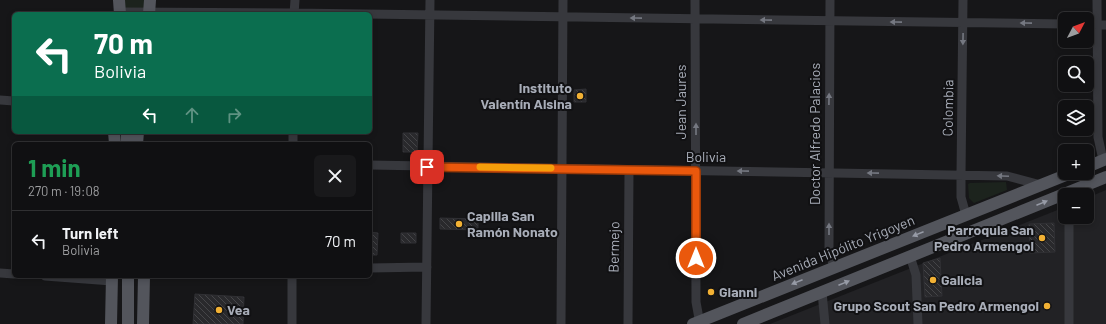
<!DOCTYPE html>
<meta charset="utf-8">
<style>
body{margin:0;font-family:Barlow,sans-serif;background:#19191b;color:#f1f3f6;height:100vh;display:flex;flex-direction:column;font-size:15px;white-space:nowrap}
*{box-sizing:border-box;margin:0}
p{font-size:13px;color:#9c9d9f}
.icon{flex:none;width:22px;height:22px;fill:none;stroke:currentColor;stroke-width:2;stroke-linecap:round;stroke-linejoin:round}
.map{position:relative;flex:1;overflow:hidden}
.drawer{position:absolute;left:12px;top:142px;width:360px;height:136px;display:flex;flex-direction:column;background:#101012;border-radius:6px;box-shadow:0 2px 6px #0003,0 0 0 1px #303032}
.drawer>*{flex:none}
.guide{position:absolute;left:12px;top:12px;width:360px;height:122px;border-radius:6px;box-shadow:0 2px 6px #0003,0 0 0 1px #303032;background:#0b6e4f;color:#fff;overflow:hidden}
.needle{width:26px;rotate:49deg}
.buttons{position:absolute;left:1058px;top:12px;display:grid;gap:8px}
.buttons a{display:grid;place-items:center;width:36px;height:36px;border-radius:6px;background:#101012;box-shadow:0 2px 6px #0003,0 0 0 1px #303032;font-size:20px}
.pin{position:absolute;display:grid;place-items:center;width:34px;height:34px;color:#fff;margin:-17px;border-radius:8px;box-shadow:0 2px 6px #0006}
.me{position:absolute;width:44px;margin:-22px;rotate:0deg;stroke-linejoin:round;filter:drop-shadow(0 0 3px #0008)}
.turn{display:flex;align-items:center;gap:14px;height:84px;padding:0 16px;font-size:18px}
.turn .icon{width:52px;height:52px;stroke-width:2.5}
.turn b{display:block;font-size:28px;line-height:34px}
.lanes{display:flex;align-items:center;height:38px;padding:0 16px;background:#0003;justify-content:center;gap:20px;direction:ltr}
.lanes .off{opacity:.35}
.round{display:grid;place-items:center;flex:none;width:42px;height:42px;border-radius:6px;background:#19191b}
.headline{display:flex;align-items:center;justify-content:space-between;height:68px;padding:0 16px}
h1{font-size:24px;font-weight:700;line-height:30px;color:#1e9e55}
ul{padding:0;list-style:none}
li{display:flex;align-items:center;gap:12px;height:60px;padding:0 16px;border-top:1px solid #303032}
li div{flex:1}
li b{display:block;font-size:15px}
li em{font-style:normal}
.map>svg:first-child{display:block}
.built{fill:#222225}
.park{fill:#1c231d}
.building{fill:url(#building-back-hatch);stroke:#303034}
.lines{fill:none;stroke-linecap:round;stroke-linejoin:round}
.minor{stroke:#37383d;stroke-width:9}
.major{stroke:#53555c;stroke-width:12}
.oneway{fill:#757881}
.oneway2{fill:#979ba6}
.route-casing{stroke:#983908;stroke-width:10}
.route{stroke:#ea580c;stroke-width:7}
.slow{stroke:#f59e0b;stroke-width:7}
.poi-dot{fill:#f2b134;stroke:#111113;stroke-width:1.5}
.labels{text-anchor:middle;stroke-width:4;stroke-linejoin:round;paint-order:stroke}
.poi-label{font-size:14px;font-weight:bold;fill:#a8adb8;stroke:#111113;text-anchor:start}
.street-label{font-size:14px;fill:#a8adb8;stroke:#111113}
</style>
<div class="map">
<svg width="1106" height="324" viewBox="0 0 1106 324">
<defs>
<pattern id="building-back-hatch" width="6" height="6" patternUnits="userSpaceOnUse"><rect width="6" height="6" fill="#29292c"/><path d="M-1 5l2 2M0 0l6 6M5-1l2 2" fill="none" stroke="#454548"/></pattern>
</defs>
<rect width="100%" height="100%" fill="#161618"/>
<!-- built -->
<path class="built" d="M1106,190V324H770L1065,207V217H1087V198Z"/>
<!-- park -->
<path class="park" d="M119,0H150L149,11L120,12Z
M1006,182L1007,190L974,203L969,198L968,184L970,183Z"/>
<!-- building -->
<path class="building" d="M586,89V102H574V90Z
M403,133H418L417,152H403Z
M440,218L478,219V230L440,229Z
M1054,223L1055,252L1030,253L1029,224Z
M370,232L378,233L377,255H370Z
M401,233H416V243H401Z
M940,258L942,296L925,297L923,263Z
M195,294L244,297L243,324H193Z"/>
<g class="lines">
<!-- minor -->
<path class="minor" d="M695,0L696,302L700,324
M830,0L829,249L834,268
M963,0L961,175V197L966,215
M1097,0L1098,137L1103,160
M120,12L294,13L1065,24
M294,14L295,0
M1087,24L1106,25
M0,100L14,101
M293,144V132
M370,165L1007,176L1041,185
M910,256L916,275L918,324
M370,268L427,267
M0,273L14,274
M45,276L112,281
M822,292L825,324
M292,324V276
M426,324L430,0
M561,324L563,0
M628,324L629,171
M1069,324V217"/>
<!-- major -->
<path class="major" d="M119,0L120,14
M149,14L150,0
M114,132L115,144
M127,132V144
M137,144L138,132
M1087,167L1106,159
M111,324L112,276
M128,324V276
M143,324L144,276
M693,324L1071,173
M743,324L1106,177"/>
</g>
<!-- one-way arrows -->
<defs><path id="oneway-solid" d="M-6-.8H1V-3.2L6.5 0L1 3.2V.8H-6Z"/></defs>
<g class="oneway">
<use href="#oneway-solid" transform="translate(636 18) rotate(-179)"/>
<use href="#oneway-solid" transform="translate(766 20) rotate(-179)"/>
<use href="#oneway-solid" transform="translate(896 22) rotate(-179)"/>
<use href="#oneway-solid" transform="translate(1026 23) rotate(-179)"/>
<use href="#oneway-solid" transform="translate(963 39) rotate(91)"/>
<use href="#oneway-solid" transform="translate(829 99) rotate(-89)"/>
<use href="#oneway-solid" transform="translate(696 129) rotate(-90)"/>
<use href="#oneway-solid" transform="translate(743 171) rotate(-179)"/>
<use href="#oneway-solid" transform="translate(873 173) rotate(-179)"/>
<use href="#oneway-solid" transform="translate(1003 176) rotate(-177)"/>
<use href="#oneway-solid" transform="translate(829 229) rotate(-90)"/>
</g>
<g class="oneway2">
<use href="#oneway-solid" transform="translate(1042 203) rotate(-22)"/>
<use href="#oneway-solid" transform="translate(918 234) rotate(158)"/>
<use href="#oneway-solid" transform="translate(797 282) rotate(158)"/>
<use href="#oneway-solid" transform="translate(844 283) rotate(-22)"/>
</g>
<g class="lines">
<!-- route casing -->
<g class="route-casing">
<path id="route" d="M427,167L696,171V258"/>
</g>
<!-- route -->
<use href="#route" class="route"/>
<!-- slow -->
<path class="slow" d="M480,167L551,168"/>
</g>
<!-- markers -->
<g class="poi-dot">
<circle cx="580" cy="96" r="4"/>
<circle cx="459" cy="224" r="4"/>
<circle cx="1042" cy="238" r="4"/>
<circle cx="933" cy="280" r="4"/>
<circle cx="711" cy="292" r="4"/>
<circle cx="1047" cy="306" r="4"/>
<circle cx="219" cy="310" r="4"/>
</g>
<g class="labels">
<!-- poi labels -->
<g class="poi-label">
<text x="572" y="93" text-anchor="end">Instituto<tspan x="572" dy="16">Valentín Alsina</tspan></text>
<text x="467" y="221">Capilla San<tspan x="467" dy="16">Ramón Nonato</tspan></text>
<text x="1034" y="235" text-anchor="end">Parroquia San<tspan x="1034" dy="16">Pedro Armengol</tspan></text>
<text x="941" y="285">Galicia</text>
<text x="719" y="297">Gianni</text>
<text x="1039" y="311" text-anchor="end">Grupo Scout San Pedro Armengol</text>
<text x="227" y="315">Vea</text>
</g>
<!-- street labels -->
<g class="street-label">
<text transform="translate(681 102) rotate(-90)" y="5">Jean Jaures</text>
<text transform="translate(948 108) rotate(-89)" y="5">Colombia</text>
<text transform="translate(815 134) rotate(-90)" y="5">Doctor Alfredo Palacios</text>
<text x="706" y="162">Bolivia</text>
<text transform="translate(614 247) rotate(-89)" y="5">Bermejo</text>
<text transform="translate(843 248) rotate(-22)" y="5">Avenida Hipólito Yrigoyen</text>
</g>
</g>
</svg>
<div class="buttons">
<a><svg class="needle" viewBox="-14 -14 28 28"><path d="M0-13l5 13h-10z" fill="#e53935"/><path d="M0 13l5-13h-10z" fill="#9c9d9f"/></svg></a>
<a><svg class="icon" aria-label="search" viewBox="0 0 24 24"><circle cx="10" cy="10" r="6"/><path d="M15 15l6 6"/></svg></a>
<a><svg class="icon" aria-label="layers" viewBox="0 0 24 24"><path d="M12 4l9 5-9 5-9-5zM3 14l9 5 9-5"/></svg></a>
<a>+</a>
<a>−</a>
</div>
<div class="pin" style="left:427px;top:167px;background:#d93025"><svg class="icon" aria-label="arrive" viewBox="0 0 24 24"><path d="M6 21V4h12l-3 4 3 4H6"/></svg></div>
<svg class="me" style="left:696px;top:258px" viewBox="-20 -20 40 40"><circle r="17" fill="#ea580c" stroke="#fff" stroke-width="3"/><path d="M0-11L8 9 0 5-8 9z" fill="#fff"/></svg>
<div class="guide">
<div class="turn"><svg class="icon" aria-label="left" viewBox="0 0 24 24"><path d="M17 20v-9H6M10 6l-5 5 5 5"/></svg><div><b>70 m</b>Bolivia</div></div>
<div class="lanes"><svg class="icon" aria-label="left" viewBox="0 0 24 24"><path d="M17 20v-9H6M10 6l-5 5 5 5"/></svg><svg class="icon off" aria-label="ahead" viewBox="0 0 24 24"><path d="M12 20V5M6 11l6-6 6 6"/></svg><svg class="icon off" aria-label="right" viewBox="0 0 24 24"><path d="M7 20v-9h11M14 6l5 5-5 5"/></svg></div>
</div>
<section class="drawer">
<div class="headline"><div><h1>1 min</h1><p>270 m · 19:08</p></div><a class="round"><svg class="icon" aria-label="close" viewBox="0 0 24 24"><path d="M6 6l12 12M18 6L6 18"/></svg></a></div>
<ul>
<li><svg class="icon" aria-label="left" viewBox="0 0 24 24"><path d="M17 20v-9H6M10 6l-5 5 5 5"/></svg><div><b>Turn left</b><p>Bolivia</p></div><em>70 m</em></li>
</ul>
</section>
</div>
